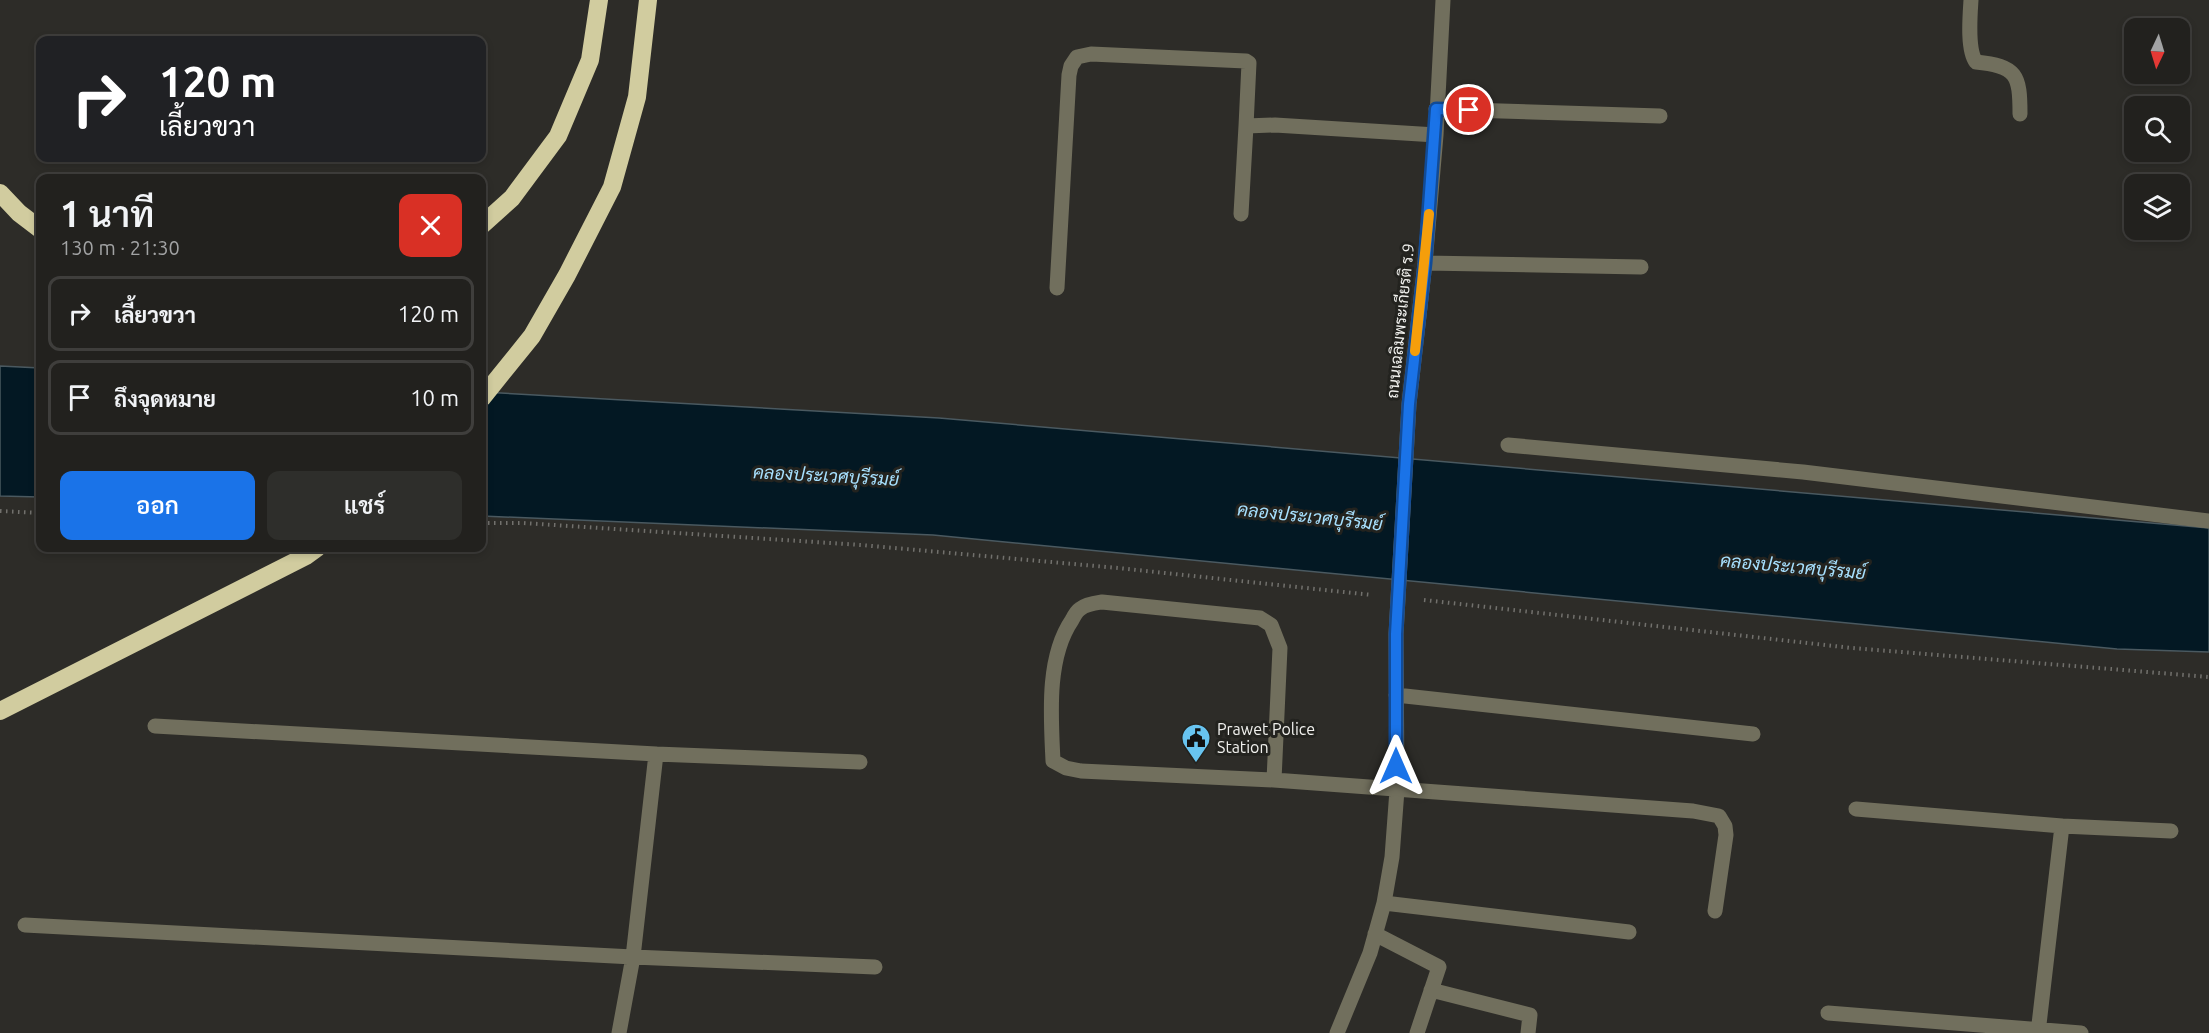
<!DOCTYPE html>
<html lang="th">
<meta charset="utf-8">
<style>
body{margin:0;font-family:Ubuntu,Sarabun,sans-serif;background:#2e2e2b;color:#f1f3f6;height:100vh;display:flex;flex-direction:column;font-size:22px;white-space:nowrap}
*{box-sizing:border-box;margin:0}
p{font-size:20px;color:#a2a3a4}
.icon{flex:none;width:33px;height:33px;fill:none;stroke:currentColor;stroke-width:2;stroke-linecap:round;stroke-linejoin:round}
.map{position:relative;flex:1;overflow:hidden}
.sheet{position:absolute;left:36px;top:174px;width:450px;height:378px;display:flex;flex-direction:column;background:#22211e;border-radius:12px;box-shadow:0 3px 9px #0003,0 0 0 2px #3f3e3c}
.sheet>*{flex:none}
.guide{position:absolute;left:36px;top:36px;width:450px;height:126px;border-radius:12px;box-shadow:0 3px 9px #0003,0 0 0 2px #3f3e3c;background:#202124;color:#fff;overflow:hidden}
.needle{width:39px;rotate:184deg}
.buttons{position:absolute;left:2124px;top:18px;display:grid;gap:12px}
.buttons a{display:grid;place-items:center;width:66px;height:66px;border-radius:12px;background:#22211e;box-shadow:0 3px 9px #0003,0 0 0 2px #3f3e3c;font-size:30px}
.pin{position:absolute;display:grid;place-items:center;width:51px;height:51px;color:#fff;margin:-26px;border:3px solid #fff;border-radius:50%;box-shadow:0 2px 6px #0007}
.me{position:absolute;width:66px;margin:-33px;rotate:0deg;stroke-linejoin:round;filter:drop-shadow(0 0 4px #0008)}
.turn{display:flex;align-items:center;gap:21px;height:126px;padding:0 24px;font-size:27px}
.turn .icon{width:78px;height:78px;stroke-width:2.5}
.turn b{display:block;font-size:42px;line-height:51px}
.round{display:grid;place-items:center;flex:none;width:63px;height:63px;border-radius:12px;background:#2e2e2b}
.overview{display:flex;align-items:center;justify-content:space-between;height:102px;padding:0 24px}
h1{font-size:36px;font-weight:600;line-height:45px}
.cta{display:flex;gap:12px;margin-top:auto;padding:12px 24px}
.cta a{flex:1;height:69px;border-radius:12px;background:#1a73e8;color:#fff;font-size:24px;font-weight:600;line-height:69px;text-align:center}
.cta a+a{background:#2e2e2b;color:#f1f3f6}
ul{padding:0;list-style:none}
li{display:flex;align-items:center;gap:18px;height:75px;margin:0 12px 9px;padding:0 12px;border:3px solid #3f3e3c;border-radius:12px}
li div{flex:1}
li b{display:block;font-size:22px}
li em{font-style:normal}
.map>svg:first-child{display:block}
.water{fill:#031823;stroke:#4a5960;stroke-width:1.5}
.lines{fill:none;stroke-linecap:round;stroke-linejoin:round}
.path{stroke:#72716d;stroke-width:4;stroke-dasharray:1.5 4.5;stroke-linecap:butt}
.minor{stroke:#716f5d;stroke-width:15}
.highway{stroke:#d1cc9f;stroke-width:18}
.route-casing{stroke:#114b97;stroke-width:15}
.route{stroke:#1a73e8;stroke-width:10}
.slow{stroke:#f59e0b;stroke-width:10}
.labels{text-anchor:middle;stroke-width:6;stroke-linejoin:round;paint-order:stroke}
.street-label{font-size:16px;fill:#f1f1ee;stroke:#23231f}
.poi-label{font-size:16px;fill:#f1f1ee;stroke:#23231f;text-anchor:start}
.water-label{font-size:18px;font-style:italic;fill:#a7e0fe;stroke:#23231f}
</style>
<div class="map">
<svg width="2209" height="1033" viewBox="0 0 2209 1033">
<rect width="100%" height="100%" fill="#2d2c28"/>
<!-- water -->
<path class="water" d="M0,366L40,368V497L0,496Z
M482,392L939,418L2209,528V652L2117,649L933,535L482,516Z"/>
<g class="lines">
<!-- path -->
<path class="path" d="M0,511L40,513
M482,523H523L861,545L1118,568L1372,595
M1424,600L1852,648L2209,677"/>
<!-- minor -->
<path class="minor" d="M1971,0C1970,16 1967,50 1976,62C2017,66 2020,75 2020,114
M1436,109L1660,116
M1241,214L1246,126L1275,125L1436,135
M1425,263L1641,267
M1057,288L1069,75L1071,66L1077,57L1091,54L1246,61L1249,63L1246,126
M1508,445L1803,472L2209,521
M1396,695L1753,734
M155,726L656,754L860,762
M1274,780L1280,648L1271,625L1260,618L1102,602C1095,603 1086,604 1080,609C1077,611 1074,616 1072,620C1046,658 1051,717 1053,761L1066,768L1081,771L1274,780L1693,811L1719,816L1725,826L1726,835L1715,911
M1856,809L2062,826L2171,831
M1384,903L1629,932
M25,925L633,957L875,967
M1375,934L1439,967L1417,1033
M1431,990L1530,1015L1528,1033
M1828,1013L2081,1033
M619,1033L633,957L656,754
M1337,1033L1370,953L1384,903L1392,857L1397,790L1396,634L1409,404L1425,263L1436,135L1443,0
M2038,1033L2062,826"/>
<!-- highway -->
<path class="highway" d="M0,193L19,213L40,229
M482,225L512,198L558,136L590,60L599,0
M482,398L532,336L567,275L612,187L637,97L648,0
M0,711L306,556L317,548"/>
</g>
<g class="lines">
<!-- route casing -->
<g class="route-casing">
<path id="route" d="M1396,766V634L1409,404L1425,263L1436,109L1469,110"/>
</g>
<!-- route -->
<use href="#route" class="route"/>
<!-- slow -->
<path class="slow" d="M1415,351L1429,214"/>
</g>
<!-- icons -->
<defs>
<g id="civic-pin" transform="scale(1.5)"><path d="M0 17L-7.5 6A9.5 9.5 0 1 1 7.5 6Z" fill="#68c4f0" stroke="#23231f"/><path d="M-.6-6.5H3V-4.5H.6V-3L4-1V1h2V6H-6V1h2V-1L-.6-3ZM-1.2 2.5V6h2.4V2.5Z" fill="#111"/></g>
</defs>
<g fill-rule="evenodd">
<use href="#civic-pin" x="1196" y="738"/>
</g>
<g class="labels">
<!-- street labels -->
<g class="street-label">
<text transform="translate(1400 321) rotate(-84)" y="6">ถนนเฉลิมพระเกียรติ ร.9</text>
</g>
<!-- poi labels -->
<g class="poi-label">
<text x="1217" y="735">Prawet Police<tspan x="1217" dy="18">Station</tspan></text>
</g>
<!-- water labels -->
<g class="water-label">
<text transform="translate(826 476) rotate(3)" y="6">คลองประเวศบุรีรมย์</text>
<text transform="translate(1310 517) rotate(6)" y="6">คลองประเวศบุรีรมย์</text>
<text transform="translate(1793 567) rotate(5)" y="6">คลองประเวศบุรีรมย์</text>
</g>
</g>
</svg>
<div class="buttons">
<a><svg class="needle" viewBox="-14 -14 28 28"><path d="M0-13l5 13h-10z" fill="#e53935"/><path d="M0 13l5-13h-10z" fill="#a2a3a4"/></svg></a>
<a><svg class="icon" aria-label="search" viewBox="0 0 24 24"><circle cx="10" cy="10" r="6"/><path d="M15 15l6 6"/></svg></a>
<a><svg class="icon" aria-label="layers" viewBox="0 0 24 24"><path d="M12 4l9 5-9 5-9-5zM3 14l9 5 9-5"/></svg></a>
</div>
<div class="pin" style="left:1469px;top:110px;background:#d93025"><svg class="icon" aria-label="arrive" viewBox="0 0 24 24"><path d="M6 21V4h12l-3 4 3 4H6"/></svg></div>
<svg class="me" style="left:1396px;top:766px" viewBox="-20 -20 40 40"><path d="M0-17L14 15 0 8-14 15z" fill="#1a73e8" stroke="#fff" stroke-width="4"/></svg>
<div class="guide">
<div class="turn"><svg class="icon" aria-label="right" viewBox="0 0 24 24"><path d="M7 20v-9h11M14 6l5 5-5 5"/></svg><div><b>120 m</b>เลี้ยวขวา</div></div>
</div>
<section class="sheet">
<div class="overview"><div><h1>1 นาที</h1><p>130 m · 21:30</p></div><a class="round" style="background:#d93025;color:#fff"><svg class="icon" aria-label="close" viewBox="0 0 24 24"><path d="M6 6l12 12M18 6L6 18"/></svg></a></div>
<ul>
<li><svg class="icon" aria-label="right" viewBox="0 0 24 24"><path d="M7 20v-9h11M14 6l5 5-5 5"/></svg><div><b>เลี้ยวขวา</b></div><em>120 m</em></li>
<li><svg class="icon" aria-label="arrive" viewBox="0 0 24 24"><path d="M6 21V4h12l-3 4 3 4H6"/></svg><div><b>ถึงจุดหมาย</b></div><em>10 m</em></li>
</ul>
<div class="cta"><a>ออก</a><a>แชร์</a></div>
</section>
</div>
